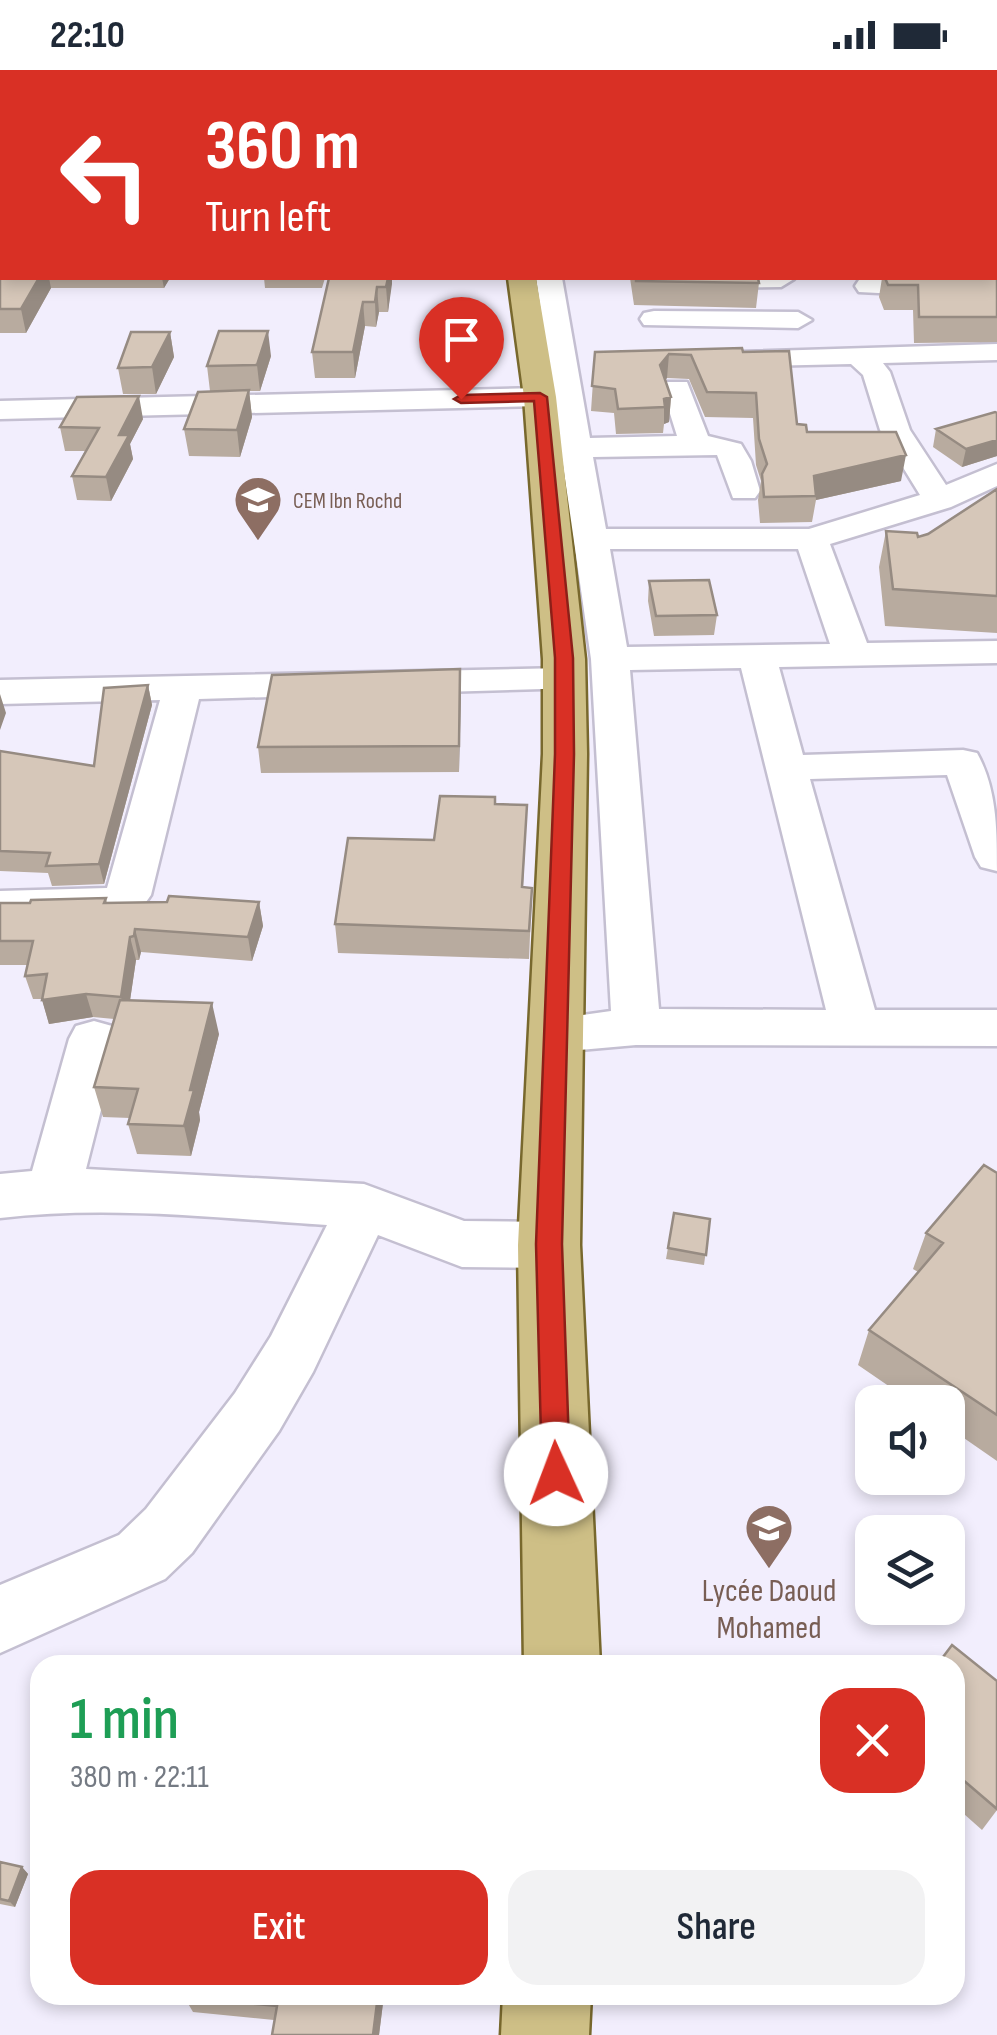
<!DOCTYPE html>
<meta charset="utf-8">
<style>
body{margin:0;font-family:"Sofia Sans Condensed",sans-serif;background:#f2f2f3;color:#1f2937;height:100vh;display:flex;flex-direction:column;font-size:38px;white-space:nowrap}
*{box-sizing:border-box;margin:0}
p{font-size:32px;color:#747a83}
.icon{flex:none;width:55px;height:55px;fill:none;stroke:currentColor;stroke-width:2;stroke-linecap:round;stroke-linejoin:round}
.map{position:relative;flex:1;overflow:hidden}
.panel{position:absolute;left:30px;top:1585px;width:935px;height:350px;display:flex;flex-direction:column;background:#fff;border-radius:30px;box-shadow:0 5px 15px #0003}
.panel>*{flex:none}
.guide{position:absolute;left:0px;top:0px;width:998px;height:210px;box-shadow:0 5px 15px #0003;background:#d93025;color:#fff;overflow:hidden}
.tools{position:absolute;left:855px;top:1315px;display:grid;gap:20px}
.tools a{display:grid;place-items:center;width:110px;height:110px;border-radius:20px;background:#fff;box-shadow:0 5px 15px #0003;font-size:50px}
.pin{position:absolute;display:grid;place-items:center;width:85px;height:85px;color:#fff;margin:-102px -42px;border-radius:50% 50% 50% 0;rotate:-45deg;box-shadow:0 0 10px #0007}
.pin .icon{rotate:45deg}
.me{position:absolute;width:110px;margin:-55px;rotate:358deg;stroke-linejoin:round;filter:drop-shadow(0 0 8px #0008)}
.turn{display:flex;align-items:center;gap:35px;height:210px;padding:0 40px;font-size:45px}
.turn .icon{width:130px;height:130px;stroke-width:2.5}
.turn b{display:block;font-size:70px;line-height:85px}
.round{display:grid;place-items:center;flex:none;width:105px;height:105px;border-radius:30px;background:#f2f2f3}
.head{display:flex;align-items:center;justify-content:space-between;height:170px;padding:0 40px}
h1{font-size:60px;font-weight:600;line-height:75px;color:#1e9e55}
.button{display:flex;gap:20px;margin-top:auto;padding:20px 40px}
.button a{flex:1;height:115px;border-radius:30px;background:#d93025;color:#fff;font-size:40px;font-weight:600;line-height:115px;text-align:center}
.button a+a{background:#f2f2f3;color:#1f2937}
.status{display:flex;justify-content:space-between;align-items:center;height:70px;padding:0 50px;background:#fff;direction:ltr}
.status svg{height:28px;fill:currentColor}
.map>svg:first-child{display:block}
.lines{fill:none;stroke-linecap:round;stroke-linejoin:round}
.minor-casing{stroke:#c4bfd1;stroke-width:5}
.major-casing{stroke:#78682d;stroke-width:5}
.minor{fill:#fff;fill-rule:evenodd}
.major{fill:#cebf86;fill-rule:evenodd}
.wall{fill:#b8ab9f}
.shaded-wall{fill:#968b82}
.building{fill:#d6c7b9;stroke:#968b82;stroke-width:2.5}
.route{fill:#d93025;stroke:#8d1f18;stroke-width:2.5}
.labels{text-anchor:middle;stroke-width:8;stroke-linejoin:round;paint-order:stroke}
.far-education-label{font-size:22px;fill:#785e54;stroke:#f2eefd;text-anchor:start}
.near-education-label{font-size:32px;fill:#785e54;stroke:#f2eefd}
</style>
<div class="status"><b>22:10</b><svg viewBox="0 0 49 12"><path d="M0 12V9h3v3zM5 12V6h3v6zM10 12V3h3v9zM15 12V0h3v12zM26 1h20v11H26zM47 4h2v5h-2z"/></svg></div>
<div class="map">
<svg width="997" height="1965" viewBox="0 0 997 1965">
<rect width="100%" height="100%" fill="#f2eefd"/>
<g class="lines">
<!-- minor casing -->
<g class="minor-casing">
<path id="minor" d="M696,0H716L718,2H698Z
M995,16L997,17V31H995Z
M536,208H562L590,368L677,366L662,318L667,312H687L708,366L741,374L751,391L760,421L755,428H733L717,385L593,387L606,459H809L920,425L880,360L863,305L851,294L720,297L710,295L706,289L710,283L997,274V290L883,293L890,302L910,360L946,415L997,394V416L951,437L830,474L867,573L997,571V593L779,597L803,685L963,680L977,683C997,719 997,760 997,801L981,797L975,787L947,705L810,709L875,940H997V976L636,975L557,982L540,977L532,964L540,951L611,941L591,589L562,388L534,386L529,379L534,372L559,369L554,329L540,336L0,349V331L540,318L553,324ZM610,479H798L830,574L627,577ZM741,598L826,940L659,939L630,600Z
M681,208H793L794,209L781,217L692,218L683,215Z
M868,208L997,213V229L859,222L855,216L859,210Z
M654,241L798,242L812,250L798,258L644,255L640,249L644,243Z
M564,598L578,602L583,610L578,618L199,629L151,825C142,839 134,844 118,848L0,851V821L107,818L160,630L0,634V610Z
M94,951L112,956L119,969L86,1099L364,1114L464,1151L549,1152L569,1159L577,1175L569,1191L549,1198L462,1197L378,1165L313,1302L279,1361L192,1483L165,1509L0,1583V1515L119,1465L146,1439L235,1323L271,1266L327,1155C218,1148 109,1135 0,1148V1104L32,1101L69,969L76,956Z"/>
</g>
<!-- major casing -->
<g class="major-casing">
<path id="major" d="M479,0H501V2H480Z
M508,208H536L556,327L585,589L587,684L580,1175L600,1595H524L518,1175L543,684V589L524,327Z
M503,1925H591L589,1965H501Z"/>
</g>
<!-- minor -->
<use href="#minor" class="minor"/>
<!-- major -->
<use href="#major" class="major"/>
</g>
<!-- wall -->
<path class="wall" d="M132,0H335L286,2H131Z
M583,0H617L616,2H587Z
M709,0H958L959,2H708Z
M995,75L997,80V272L914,273L913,240H884L879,227L882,208H995Z
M0,77L2,208H170L164,218H51L26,263H0Z
M264,208H325L322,218H265Z
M329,208H392L388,242H379L376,257L365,256L355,308H315L312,282Z
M630,208H758L759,213L756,238L634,235Z
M170,262L174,287L156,324H123L118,298Z
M595,282H743L797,354L807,362L901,411L816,430L812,452L760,453L758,430L761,411L756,395L753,348L705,347L689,309L667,308L665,310L671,327L669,352L664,354L663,363L616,364L614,343L591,341Z
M271,286L260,321H249L252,347L240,387L189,386L184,359L210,321L207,296Z
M997,343V386L962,397L933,377L936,359Z
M143,349L130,374L133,389L111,431L77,430L72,406L85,381H65L60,357Z
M997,419V563L885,556L879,497L886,461L918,467L928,464Z
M649,511L717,545L714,565L654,566L648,531Z
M460,599L459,702L261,703L258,677Z
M148,615L152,635L104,814L52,816L48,803L0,801V681L94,696Z
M495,734L527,735L523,817L532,818L529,889L338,883L335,854L434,770Z
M106,828L107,833L259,832L263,856L252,891L141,882L139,890H136L130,930L219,964L199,1042L200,1050L191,1086L137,1084L128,1054L130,1048L103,1047L94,1017L114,949L93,947L49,954L42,929H33L25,906L28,895H0V833H30Z
M997,1103V1391L948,1357V1332H912L858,1295L869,1260L918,1202L913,1199L926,1163Z
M674,1143L710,1149L704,1195L666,1189Z
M955,1595L997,1611V1740L982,1760L955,1736Z
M0,1792L22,1797L28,1804L15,1837L0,1834Z
M183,1925H384L379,1965L274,1950L193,1942Z"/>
<!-- shaded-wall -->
<path class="shaded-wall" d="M13,0H33L31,2H11Z
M2,13V38L0,41V16Z
M39,208H49L51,218L26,263L21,239Z
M162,208H170L164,218Z
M388,208H392V214L388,242L386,217Z
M377,217L379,242L376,257L375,232Z
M363,232L365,256L355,308L353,282Z
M268,261L271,286L260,321L257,295Z
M170,262L174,287L156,324L152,297Z
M669,284L667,308L658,319L660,295Z
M249,320L252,347L240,387L237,360Z
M139,326L143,349L130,374L133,389L111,431L106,407L119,365Z
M671,327L669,352L664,354V329Z
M997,370V386L962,397L966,379Z
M906,385L901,411L816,430L814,406Z
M460,599L461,625L459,702V676Z
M148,615L152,635L104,814L99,794Z
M0,624L6,643L0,660Z
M259,832L263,856L252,891L248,867Z
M135,859L141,882L139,890L134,866Z
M130,867L136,890L127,951L121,927Z
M86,924L93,947L49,954L42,930Z
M212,933L219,964L199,1042L200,1050L191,1086L184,1056L190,1020Z
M22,1797L28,1804L15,1837L9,1831Z
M378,1925H384L379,1965H373Z"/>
<!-- building -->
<path class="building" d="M0,0H13L11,2H2V13L0,16Z
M132,0H274L273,2H131Z
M709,0H813L814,2H708Z
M918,0H958L959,2H919Z
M2,73V208H39L21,239H0V77Z
M995,75L997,80V184H995V141H997L995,139Z
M329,208H388L386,217H377L375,232H363L353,282H312Z
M636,208H758L759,213L636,211Z
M885,208H997V247H919L918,215H888Z
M219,261H268L257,295L207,296Z
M131,262H170L152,297L118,298Z
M742,278L743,282L789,281L797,354L806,355L807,362H896L906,385L814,406L816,426L764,427L762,404L767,394L759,369L756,323L707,322L691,285L669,284L660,295L671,327L664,329L665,337L618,339L615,319L592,316L595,282Z
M249,320L237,360L184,359L198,322Z
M139,326L119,365H129L106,407L72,406L99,358L60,357L77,327Z
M995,342L997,343V370L966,379L936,359Z
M997,419V526L893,519L886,461L917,463L918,467L928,464Z
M709,510L717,545L656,546L649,511Z
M460,599L459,676L258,677L272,605Z
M148,615L99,794L46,796L50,783L0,781V681L94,696L104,618Z
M440,726L495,727V734L527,735L522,817L532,818L529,861L335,854L348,768L434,770Z
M169,826L259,832L248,867L135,859L134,866L130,867L121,927L86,924L42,930L47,904L25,906L33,871H0V833H30L31,830L106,828L104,833L167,832Z
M120,930L212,933L190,1020H194L184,1056L128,1054L138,1019L94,1017Z
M984,1095L997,1103V1345L869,1260L943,1173L926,1163Z
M674,1143L710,1149L706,1185L668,1178Z
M952,1575L997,1611V1739L962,1709L955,1719V1595H937Z
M0,1792L22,1797L9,1831L0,1829Z
M183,1925H378L373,1965H272L277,1936L183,1927Z"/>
<!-- route -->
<path class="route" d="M540,323L547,327L573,588L574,684L562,1174L570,1404L566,1413L556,1417L546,1413L542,1404L536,1174L555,684V588L534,331L461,333L454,329L461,325Z"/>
<!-- icons -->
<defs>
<g id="school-pin" transform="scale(2.5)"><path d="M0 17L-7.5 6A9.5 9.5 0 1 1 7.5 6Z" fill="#8d6e63" stroke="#f2eefd"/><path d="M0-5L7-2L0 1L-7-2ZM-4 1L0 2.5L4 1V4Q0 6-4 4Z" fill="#fff"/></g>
</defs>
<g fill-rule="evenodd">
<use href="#school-pin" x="258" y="430"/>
<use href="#school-pin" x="769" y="1458"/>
</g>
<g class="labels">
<!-- far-education labels -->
<g class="far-education-label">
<text x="293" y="438">CEM Ibn Rochd</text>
</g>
<!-- near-education labels -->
<g class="near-education-label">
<text x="769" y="1531">Lycée Daoud<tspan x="769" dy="37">Mohamed</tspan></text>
</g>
</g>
</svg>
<div class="tools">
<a><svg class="icon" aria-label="sound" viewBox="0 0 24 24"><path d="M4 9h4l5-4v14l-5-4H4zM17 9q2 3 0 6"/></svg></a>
<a><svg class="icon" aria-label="layers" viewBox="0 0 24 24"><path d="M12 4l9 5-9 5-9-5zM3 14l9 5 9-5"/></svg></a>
</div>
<div class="pin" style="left:461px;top:329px;background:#d93025"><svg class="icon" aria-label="arrive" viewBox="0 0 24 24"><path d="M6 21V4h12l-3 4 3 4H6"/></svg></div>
<svg class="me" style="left:556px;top:1404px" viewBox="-20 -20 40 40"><circle r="19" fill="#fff"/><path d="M0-13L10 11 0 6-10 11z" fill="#d93025"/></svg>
<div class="guide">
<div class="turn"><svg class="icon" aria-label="left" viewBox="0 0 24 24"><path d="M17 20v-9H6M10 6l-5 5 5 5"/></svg><div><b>360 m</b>Turn left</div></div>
</div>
<section class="panel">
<div class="head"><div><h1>1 min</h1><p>380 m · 22:11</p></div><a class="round" style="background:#d93025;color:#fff"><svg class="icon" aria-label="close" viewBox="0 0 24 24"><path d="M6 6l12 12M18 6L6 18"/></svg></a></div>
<div class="button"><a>Exit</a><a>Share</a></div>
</section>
</div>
